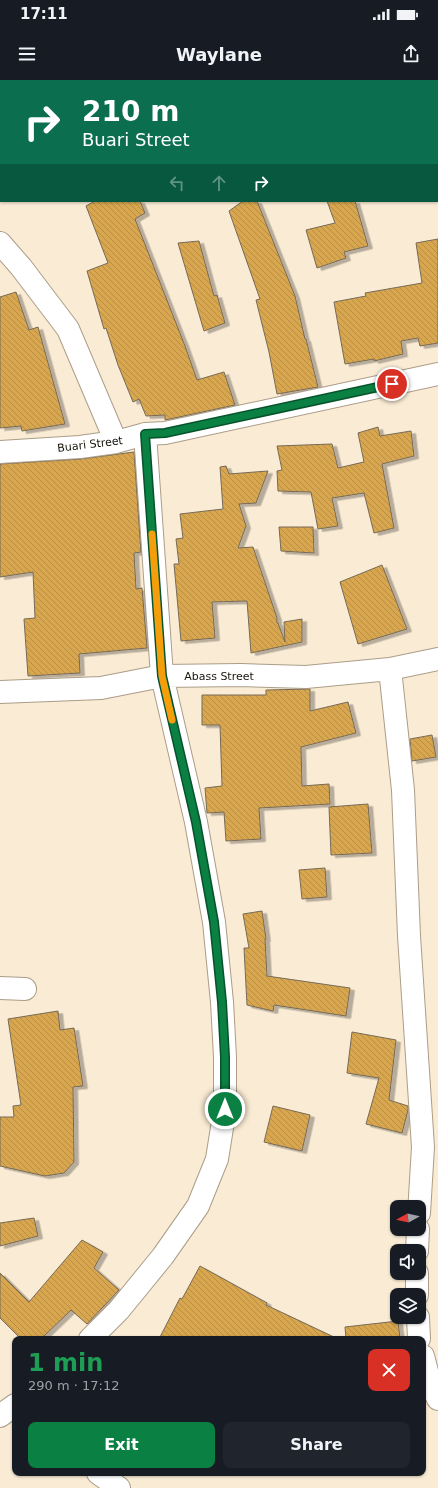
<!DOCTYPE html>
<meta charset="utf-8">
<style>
body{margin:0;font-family:"DejaVu Sans",sans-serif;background:#20242c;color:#f1f3f6;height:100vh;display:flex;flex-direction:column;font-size:15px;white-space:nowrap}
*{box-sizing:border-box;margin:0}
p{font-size:13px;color:#9ea1a6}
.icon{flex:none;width:22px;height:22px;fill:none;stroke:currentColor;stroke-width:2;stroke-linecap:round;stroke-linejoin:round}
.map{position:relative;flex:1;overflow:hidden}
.drawer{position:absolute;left:12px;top:1256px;width:414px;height:140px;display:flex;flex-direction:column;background:#171b24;border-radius:8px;box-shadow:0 1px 3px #0004}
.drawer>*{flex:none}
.banner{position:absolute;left:0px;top:0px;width:438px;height:122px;box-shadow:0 1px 3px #0004;background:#0b6e4f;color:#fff;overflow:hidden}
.needle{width:26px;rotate:262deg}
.tools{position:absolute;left:390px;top:1120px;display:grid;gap:8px}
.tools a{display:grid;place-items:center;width:36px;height:36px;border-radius:8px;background:#171b24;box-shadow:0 1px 3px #0004;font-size:20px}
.pin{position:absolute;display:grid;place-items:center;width:34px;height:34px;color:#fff;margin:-17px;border:2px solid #fff;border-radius:50%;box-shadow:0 1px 4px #0007}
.me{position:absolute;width:44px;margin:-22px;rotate:0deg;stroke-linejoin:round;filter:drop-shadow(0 0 3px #0008)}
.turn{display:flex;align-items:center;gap:14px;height:84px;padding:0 16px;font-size:18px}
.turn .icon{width:52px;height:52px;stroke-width:2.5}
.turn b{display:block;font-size:28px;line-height:34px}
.lanes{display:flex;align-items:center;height:38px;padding:0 16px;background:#0003;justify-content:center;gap:20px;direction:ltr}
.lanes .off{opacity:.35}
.round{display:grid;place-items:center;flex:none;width:42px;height:42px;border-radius:8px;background:#20242c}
.summary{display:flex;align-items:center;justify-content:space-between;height:68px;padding:0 16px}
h1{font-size:24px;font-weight:600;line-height:30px;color:#1e9e55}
.cta{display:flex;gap:8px;margin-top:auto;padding:8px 16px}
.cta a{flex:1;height:46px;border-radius:8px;background:#0b8043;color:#fff;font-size:16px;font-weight:600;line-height:46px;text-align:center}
.cta a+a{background:#20242c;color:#f1f3f6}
.status{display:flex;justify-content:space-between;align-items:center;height:28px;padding:0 20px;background:#171b24;direction:ltr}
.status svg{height:11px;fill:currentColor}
header{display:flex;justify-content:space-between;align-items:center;height:52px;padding:0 16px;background:#171b24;font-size:18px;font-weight:600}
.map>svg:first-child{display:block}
.building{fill:url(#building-back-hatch);stroke:#766a56;filter:url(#shadow)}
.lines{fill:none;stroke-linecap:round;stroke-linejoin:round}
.street-casing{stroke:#ab9d88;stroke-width:24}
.street{stroke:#fff;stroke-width:22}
.route-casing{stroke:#07532c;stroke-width:10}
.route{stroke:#0b8043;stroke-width:7}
.slow{stroke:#f59e0b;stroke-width:7}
.labels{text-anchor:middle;stroke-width:3;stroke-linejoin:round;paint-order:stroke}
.street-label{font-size:11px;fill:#1a150d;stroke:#fff}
</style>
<div class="status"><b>17:11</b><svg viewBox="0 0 49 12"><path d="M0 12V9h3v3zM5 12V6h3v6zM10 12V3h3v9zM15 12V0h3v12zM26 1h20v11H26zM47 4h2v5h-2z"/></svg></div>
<header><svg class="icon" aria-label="menu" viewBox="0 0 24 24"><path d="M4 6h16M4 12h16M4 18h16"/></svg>Waylane<svg class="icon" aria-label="share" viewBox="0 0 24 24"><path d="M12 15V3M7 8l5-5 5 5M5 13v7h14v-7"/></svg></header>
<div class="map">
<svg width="438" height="1408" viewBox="0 0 438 1408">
<defs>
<pattern id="building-back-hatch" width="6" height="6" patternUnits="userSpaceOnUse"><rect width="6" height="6" fill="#d7a650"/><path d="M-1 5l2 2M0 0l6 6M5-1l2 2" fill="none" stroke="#b88e45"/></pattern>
<filter id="shadow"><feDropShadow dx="4.5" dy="2.5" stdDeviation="0" flood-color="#0004"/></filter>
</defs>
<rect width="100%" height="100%" fill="#f9ebd4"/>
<!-- building -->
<path class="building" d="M95,121H140L145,133L135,139L185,266L197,300L224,292L235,325L165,340V335L146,336L139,319L133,322L118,285L106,248L104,249L87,191L108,183L86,126Z
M243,121H257L295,216L305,259H306L318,307L277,314L269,272L256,220L260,219L229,131Z
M327,121H355L368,166L344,172L346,178L317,188L306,150L335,143Z
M438,159V263L420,266L418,258L401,261L403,274L374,281V279L345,284L334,222L366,216L365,213L422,203L416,163Z
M199,161L214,216L217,215L225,243L204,251L178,163Z
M16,212L29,250L38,247L65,344L22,351L21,346L0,348V217Z
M378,347L380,356L411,351L414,376L382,384L394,448L374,453L364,413L332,418L338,446L318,449L311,412L278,411L277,391L282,390L277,366L332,364L338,388L364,382L358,353Z
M134,372L141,472L134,473L136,509L142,508L147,568L79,574L80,593L28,596L24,539L35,538L33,492L0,497V384L81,379Z
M226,386L229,394L268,391L256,423L239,424L246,446L238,468L253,467L277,538V543H278L285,562L284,542L302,539V562L251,573L247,521L212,522L215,558L181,561L174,484H179L176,459L183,458L180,434L223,429L220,387Z
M279,447H313L314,473L281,471Z
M382,485L407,549L358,564L340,502Z
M310,609V631L348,622L356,653L301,667L302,706L329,704L330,724L259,728L261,759L226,761L224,732L207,733L205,708L222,706L220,645H202V615H266V610Z
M432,655L436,677L412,681L410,659Z
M368,724L372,773L331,775L329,727Z
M325,788L327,817L302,819L299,790Z
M262,831L266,859H265L267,896L350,908L346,936L274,925L273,931L247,925L244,868H249L243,834Z
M58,931L60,950L74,948L83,1006L73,1007L74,1082L64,1093L45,1096L0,1086V1037H14L13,1026L21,1025L8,939Z
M352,952L396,960L389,1020L408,1026V1030L402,1053L366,1044L379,998L347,993Z
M273,1026L310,1035L302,1071L264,1062Z
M34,1138L38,1156L0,1166V1143Z
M82,1160L103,1172L94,1188L119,1210L87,1244L71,1230L41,1259H21L0,1238V1193L29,1222Z
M200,1186L267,1223L266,1225L338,1259H159L180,1218L182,1219Z
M398,1241L400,1259H346L345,1247Z"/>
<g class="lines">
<!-- street casing -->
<g class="street-casing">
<path id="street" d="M212,0V1
M437,30H438
M0,163L21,187L68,249L116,362
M0,372L80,367L116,362L145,354L165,353L438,294
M390,589L403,710L409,856L423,1067L419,1133
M0,612L101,608L162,596L241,595L306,597L390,589L438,579
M0,908L25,909
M417,1171L418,1149
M417,1193V1215
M418,1237L419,1259
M90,1259L119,1230L163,1176L198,1126L217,1079L225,1029V977L222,922L214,842L196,742L162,596L145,354
M423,1276L429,1299L438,1319
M0,1336L15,1325
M98,1393L119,1408"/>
</g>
<!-- street -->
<use href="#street" class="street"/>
</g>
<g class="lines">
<!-- route casing -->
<g class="route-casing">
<path id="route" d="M225,1029V977L222,922L214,842L196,742L162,596L145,354L165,353L392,304"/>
</g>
<!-- route -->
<use href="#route" class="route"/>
<!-- slow -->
<path class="slow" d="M152,454L162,596L172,640"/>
</g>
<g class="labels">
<!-- street labels -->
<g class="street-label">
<text transform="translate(90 364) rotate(-7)" y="4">Buari Street</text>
<text x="219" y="600">Abass Street</text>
</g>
</g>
</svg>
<div class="tools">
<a><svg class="needle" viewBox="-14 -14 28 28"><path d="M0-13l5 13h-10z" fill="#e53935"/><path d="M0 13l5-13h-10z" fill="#9ea1a6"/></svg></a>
<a><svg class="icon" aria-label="sound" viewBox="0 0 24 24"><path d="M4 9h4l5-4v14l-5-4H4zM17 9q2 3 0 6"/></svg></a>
<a><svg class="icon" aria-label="layers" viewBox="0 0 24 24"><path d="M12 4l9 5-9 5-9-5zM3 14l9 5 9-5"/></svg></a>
</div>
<div class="pin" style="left:392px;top:304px;background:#d93025"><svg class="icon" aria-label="arrive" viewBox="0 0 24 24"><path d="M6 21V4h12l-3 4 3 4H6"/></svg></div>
<svg class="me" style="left:225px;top:1029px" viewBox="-20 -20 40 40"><circle r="17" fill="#0b8043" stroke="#fff" stroke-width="3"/><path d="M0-11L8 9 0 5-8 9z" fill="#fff"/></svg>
<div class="banner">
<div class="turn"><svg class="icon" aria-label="right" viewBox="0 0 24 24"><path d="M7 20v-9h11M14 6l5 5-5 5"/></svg><div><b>210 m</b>Buari Street</div></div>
<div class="lanes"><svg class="icon off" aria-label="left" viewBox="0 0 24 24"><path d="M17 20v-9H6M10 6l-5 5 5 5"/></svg><svg class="icon off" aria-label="ahead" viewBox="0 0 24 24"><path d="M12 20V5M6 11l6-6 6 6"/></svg><svg class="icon" aria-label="right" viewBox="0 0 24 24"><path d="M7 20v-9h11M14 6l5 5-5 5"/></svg></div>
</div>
<section class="drawer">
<div class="summary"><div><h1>1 min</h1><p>290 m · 17:12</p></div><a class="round" style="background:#d93025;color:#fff"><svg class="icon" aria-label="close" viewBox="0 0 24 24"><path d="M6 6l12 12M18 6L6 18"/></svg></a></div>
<div class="cta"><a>Exit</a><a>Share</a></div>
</section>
</div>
